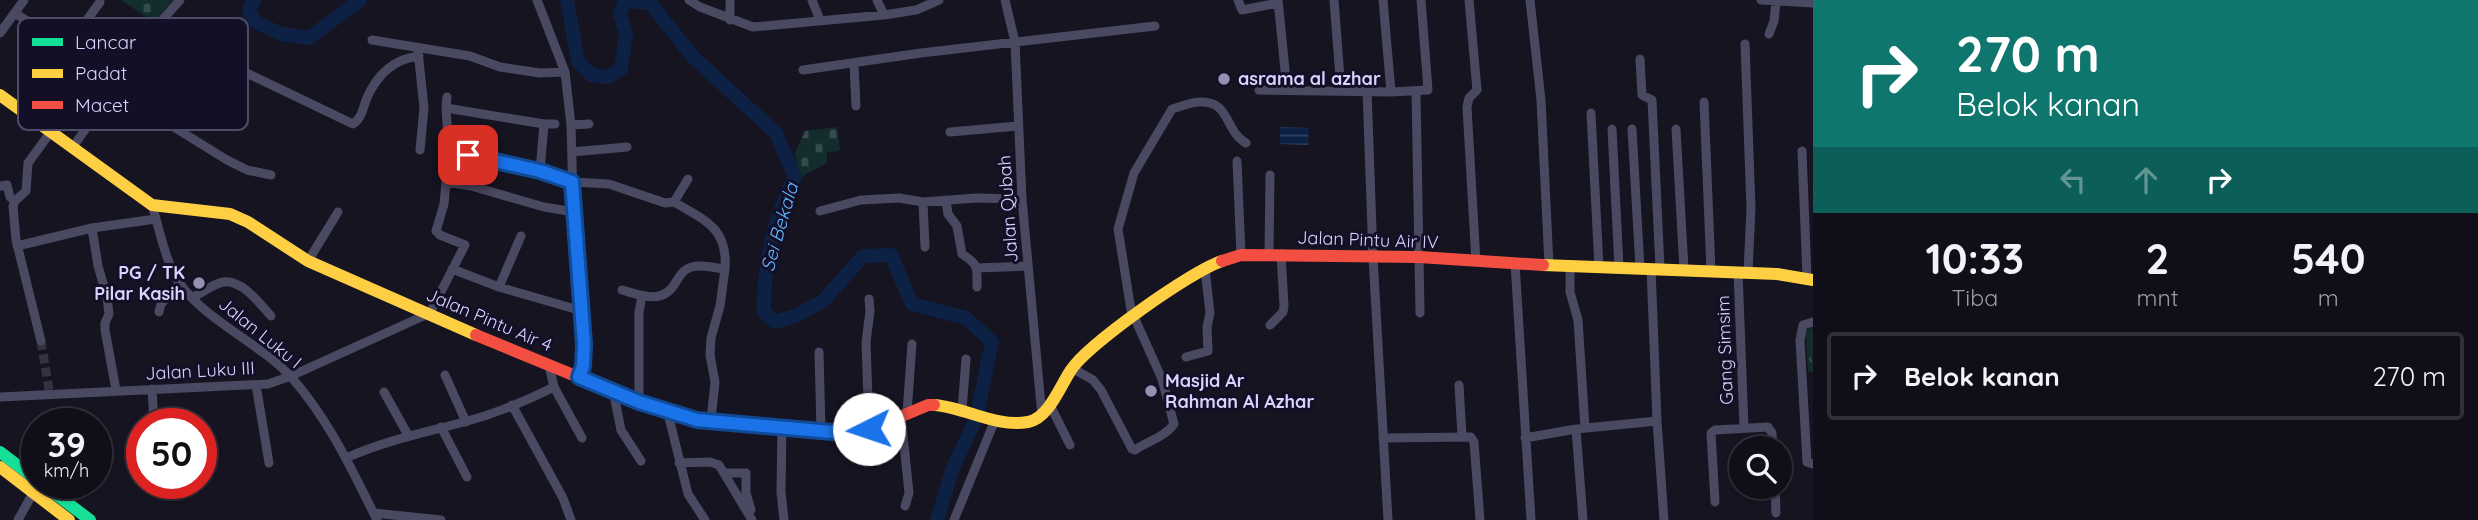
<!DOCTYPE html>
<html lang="id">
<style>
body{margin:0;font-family:Quicksand,sans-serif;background:#1e1d26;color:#f1f3f6;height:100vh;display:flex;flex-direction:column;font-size:26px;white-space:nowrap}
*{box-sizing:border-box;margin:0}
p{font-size:23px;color:#9c9ca2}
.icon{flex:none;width:38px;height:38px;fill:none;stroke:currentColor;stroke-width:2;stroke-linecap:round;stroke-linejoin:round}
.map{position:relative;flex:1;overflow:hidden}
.side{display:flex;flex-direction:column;background:#100f19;width:665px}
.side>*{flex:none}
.guide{background:#0f766e;color:#fff;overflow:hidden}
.fabs{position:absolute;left:1729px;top:436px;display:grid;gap:14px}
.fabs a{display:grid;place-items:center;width:63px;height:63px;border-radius:50%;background:#100f19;box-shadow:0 2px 5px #0004,0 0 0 2px #302f38;font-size:35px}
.speed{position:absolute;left:21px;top:408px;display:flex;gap:14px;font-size:35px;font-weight:700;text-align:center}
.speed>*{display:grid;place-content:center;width:91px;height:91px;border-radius:50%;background:#100f19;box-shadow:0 2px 5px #0004,0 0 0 2px #302f38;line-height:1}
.speed small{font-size:18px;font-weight:400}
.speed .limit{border:10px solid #d22;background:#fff;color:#111}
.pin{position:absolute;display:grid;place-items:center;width:60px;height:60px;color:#fff;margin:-30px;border-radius:14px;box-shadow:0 4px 10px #0006}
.me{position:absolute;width:77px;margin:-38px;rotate:266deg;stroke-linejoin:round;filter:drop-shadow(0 0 5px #0008)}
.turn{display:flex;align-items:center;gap:24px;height:147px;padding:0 28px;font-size:32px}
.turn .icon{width:91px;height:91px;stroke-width:2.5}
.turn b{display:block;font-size:49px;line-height:60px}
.lanes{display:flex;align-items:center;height:66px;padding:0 28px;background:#0003;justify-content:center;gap:35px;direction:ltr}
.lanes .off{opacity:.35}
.eta{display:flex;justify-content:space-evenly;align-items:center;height:119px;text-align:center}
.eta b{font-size:42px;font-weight:700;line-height:49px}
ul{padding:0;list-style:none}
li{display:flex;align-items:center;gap:21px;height:88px;margin:0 14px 10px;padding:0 14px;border:4px solid #302f38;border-radius:7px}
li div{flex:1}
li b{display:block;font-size:26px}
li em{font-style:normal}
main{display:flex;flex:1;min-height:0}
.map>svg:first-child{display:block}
.grass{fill:url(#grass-tufts)}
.cemetery{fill:url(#cemetery-stones)}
.water{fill:url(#water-rules)}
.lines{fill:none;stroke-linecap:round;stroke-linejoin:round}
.river{stroke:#0d2144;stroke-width:14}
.street-tunnel{stroke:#333142;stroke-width:9;stroke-dasharray:9 4.5;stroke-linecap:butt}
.street{stroke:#4a4962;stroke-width:9}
.fast{stroke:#16e098;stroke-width:12}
.slow{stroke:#ffcf43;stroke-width:12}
.jam{stroke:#f24e42;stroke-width:12}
.route-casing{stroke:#114b97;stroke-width:18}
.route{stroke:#1a73e8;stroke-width:12}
.poi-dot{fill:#9591b1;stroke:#130f26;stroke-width:2.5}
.labels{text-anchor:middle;stroke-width:6;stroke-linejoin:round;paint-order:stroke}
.poi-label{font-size:18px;font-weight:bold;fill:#d9d4ff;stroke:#130f26;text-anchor:start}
.street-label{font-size:18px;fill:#d9d4ff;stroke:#130f26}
.water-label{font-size:19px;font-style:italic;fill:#62b6ff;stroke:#130f26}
.key{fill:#130f26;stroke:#4e4a67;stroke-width:2}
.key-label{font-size:19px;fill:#d9d4ff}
</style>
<main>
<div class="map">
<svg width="1813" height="520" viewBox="0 0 1813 520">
<defs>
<pattern id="grass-tufts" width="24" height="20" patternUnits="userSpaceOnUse" patternTransform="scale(1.75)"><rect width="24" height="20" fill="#132c2d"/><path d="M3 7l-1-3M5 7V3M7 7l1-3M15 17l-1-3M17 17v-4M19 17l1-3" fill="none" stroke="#354a4c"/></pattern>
<pattern id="cemetery-stones" width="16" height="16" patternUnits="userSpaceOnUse" patternTransform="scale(1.75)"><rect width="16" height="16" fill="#132c2d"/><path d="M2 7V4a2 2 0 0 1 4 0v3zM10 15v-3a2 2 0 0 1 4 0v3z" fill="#354a4c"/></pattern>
<pattern id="water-rules" width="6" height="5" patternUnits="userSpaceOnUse" patternTransform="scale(1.75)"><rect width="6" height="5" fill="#0d2144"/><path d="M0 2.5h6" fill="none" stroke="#304060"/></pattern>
</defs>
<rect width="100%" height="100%" fill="#161421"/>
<!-- grass -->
<path class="grass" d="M1809,328L1813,329V372H1808L1806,333Z"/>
<!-- cemetery -->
<path class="cemetery" d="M121,0H173L154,22Z
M837,127L840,150L827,153V163L799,178L795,153L805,131Z"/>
<!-- water -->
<path class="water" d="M1280,127L1309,128L1308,145L1280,144Z"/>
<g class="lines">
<!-- river -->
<path class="river" d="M254,0L249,10L254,21L281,34L309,38L360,0
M567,0L578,61L591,75L609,77L621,69L626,34L620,14L625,1L650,3L693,57L776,133L795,177C774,218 763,266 764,312L775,322L795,316L823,301L863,256L891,255L912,304L966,318L992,342L976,419L952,470L937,520"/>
<!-- street-tunnel -->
<path class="street-tunnel" d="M41,341L49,390"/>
<!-- street -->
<path class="street" d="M537,0L565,72L571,125L573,200L584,344L583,366L579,377
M689,0L700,7L753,27L884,15L916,10L939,0
M730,0V20
M812,0L820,20
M877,0L884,15
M1005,0L1015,42L1022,199L1042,416
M1238,0L1242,10L1278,3
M1278,0L1287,90
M1334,0L1341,91
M1383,0L1391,92
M1469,0L1477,90L1469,98L1467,107L1476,262
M1530,0L1541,100L1549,265
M1761,0L1813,3
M15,13L67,47L100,2
M157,26L203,52L353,124C361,119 363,109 366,100C376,76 393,59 419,56
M0,33L24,0
M1769,34L1774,21L1776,1
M372,40L470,56L500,67L540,73L565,72
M1745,44L1751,208L1748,272
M418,51L424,108L420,150
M1640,59L1642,95L1652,100L1660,268
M854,64L856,106
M128,70L163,95L164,101L157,114L172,126L227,160L247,170L271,175
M803,70L921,53L1155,26
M1259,90L1391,92L1428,90L1421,0
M1367,91L1373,257L1388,520
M1416,92L1420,313
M1704,102L1711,271
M446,108L447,97
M1591,113L1599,267
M544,124H555
M571,125L589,124
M1612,129L1619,267
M1632,129L1640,268
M1676,129L1684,269
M950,132L1018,126
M73,147L157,26L180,0
M1802,151L1807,278
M572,152L627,147
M1237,161L1241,255
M540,171L544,124L446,108L448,138L469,155L540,171L572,182L609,184L665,203L674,202L688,179
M447,175L446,182L471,186L544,207L574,212
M0,186L7,185L10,197L15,201
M946,200L948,214L957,226L962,254C979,265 977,267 977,287
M923,202L925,247
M152,205C159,227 163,251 173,272C194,316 259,341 292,378C329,420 352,470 377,520
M820,211L861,200L899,198L923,202L976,198L1022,199
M92,228L98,266L107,297L109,314L105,323V330L116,390
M17,246L92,228L156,219
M1269,254L1270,175
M308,261L338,212
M1515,263L1531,520
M1570,266V292L1578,320L1585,428
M977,268L1028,266
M1651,268L1657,421L1664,520
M452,269L499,287L582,311
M1738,272L1744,427
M499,287L521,236
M622,290C643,296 663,305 676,282C680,275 684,269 692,267C702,264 715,268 725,269C728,228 706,221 674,202
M193,297C202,293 213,284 223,282C242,279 260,304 271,316
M159,312L161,304L180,283
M1813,322L1803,325L1800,340L1807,462L1813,464
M1270,325L1283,312L1284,306L1281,254
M41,341L16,240L13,206L15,201L26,191L28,163L50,133
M819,352L821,430
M1186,357L1208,351L1207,327L1210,313L1205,269
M1072,368L1093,380L1101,390L1132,449L1135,450C1148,441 1165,437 1174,424L1162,379L1131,310L1118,229L1134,173L1172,109C1180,107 1191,102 1199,102C1231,100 1224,131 1246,143
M445,375L466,422
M256,385L269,463
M1459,385L1462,436
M554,387L582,438
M152,389L154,424
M613,390L621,430L641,461
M384,392L408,435
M0,397L268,384L291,376L430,313L465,245L440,235L436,231L444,204L446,182
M639,402V312L642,296
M512,405L563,498L571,520
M1050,405L1070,445
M667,410L688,494L705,520
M962,410L966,359
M907,413L912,344
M901,416L909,493L905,506
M711,420L715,382L710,355L711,338L720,306L725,269
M782,426L781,492L784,520
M441,427L467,477
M869,429L866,342L870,311L869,299
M1383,438L1471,437L1474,442L1480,520
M1525,438L1576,429
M346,458C384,441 423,433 464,422C494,414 526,401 554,387L549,366
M679,463L710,462L719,465L752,520
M726,473H746V493L751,510
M1775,486L1776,513
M1715,502L1711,433L1715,430L1768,427L1772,433L1773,448
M374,513L441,520
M18,520L33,493
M954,520L995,420
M1583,520L1576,429L1657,421"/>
<!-- fast -->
<path class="fast" d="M0,452L37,480
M41,483L90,520"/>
<!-- slow -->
<path class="slow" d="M0,95L152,205L230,214L248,222L308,261L476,335
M1543,265L1777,274L1813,280
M934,405C965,407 996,428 1028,422C1049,418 1060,386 1071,370C1088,344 1193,270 1222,261
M0,467L69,520"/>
<!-- jam -->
<path class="jam" d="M1222,261L1241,255L1419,257L1543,265
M476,335L639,402L683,417L845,432L883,424L928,405H934"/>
</g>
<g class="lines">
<!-- route casing -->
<g class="route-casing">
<path id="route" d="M468,155L540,171L572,182L584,344L583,366L579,377L639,402L697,420L832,432L869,429"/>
</g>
<!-- route -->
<use href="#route" class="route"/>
</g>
<!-- markers -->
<g class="poi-dot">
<circle cx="1224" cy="79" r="7"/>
<circle cx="199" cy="283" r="7"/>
<circle cx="1151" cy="391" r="7"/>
</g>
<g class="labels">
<!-- poi labels -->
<g class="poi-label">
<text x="1238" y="85">asrama al azhar</text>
<text x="185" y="279" text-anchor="end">PG / TK<tspan x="185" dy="21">Pilar Kasih</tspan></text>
<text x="1165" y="387">Masjid Ar<tspan x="1165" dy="21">Rahman Al Azhar</tspan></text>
</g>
<!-- street labels -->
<g class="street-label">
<text transform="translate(1008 209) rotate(-94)" y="6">Jalan Qubah</text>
<text transform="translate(1368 240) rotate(2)" y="6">Jalan Pintu Air IV</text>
<text transform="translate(489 320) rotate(23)" y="6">Jalan Pintu Air 4</text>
<text transform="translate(260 333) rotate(39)" y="6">Jalan Luku I</text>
<text transform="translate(1725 350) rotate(-92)" y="6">Gang Simsim</text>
<text transform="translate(200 371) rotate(-3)" y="6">Jalan Luku III</text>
</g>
<!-- water labels -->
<g class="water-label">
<text transform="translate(779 227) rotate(-74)" y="7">Sei Bekala</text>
</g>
</g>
<!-- legend -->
<rect x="18" y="18" width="230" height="112" rx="10" class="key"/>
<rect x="32" y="38" width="31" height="8" fill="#16e098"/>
<rect x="32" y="69" width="31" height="9" fill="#ffcf43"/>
<rect x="32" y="101" width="31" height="8" fill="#f24e42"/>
<g class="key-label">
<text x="75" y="49">Lancar</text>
<text x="75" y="80">Padat</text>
<text x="75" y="112">Macet</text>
</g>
</svg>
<div class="fabs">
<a><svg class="icon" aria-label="search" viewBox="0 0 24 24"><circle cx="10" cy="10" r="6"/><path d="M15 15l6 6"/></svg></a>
</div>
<div class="speed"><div>39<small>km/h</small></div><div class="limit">50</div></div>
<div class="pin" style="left:468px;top:155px;background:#d93025"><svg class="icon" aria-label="arrive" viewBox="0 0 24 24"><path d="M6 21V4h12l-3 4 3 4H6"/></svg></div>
<svg class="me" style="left:869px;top:429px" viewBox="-20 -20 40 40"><circle r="19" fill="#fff"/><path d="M0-13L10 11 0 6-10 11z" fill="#1a73e8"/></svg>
</div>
<section class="side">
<div class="guide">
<div class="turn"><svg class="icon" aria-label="right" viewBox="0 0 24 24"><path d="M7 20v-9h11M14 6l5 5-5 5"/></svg><div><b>270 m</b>Belok kanan</div></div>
<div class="lanes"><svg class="icon off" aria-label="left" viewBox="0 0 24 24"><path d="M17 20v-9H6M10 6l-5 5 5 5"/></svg><svg class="icon off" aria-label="ahead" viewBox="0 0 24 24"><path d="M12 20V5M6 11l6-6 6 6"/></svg><svg class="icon" aria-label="right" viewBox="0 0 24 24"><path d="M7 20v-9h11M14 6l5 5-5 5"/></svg></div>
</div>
<div class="eta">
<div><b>10:33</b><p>Tiba</p></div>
<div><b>2</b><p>mnt</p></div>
<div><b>540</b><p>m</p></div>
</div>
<ul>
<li><svg class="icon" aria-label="right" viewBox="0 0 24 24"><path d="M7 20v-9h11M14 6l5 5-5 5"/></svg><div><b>Belok kanan</b></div><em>270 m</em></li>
</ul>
</section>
</main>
